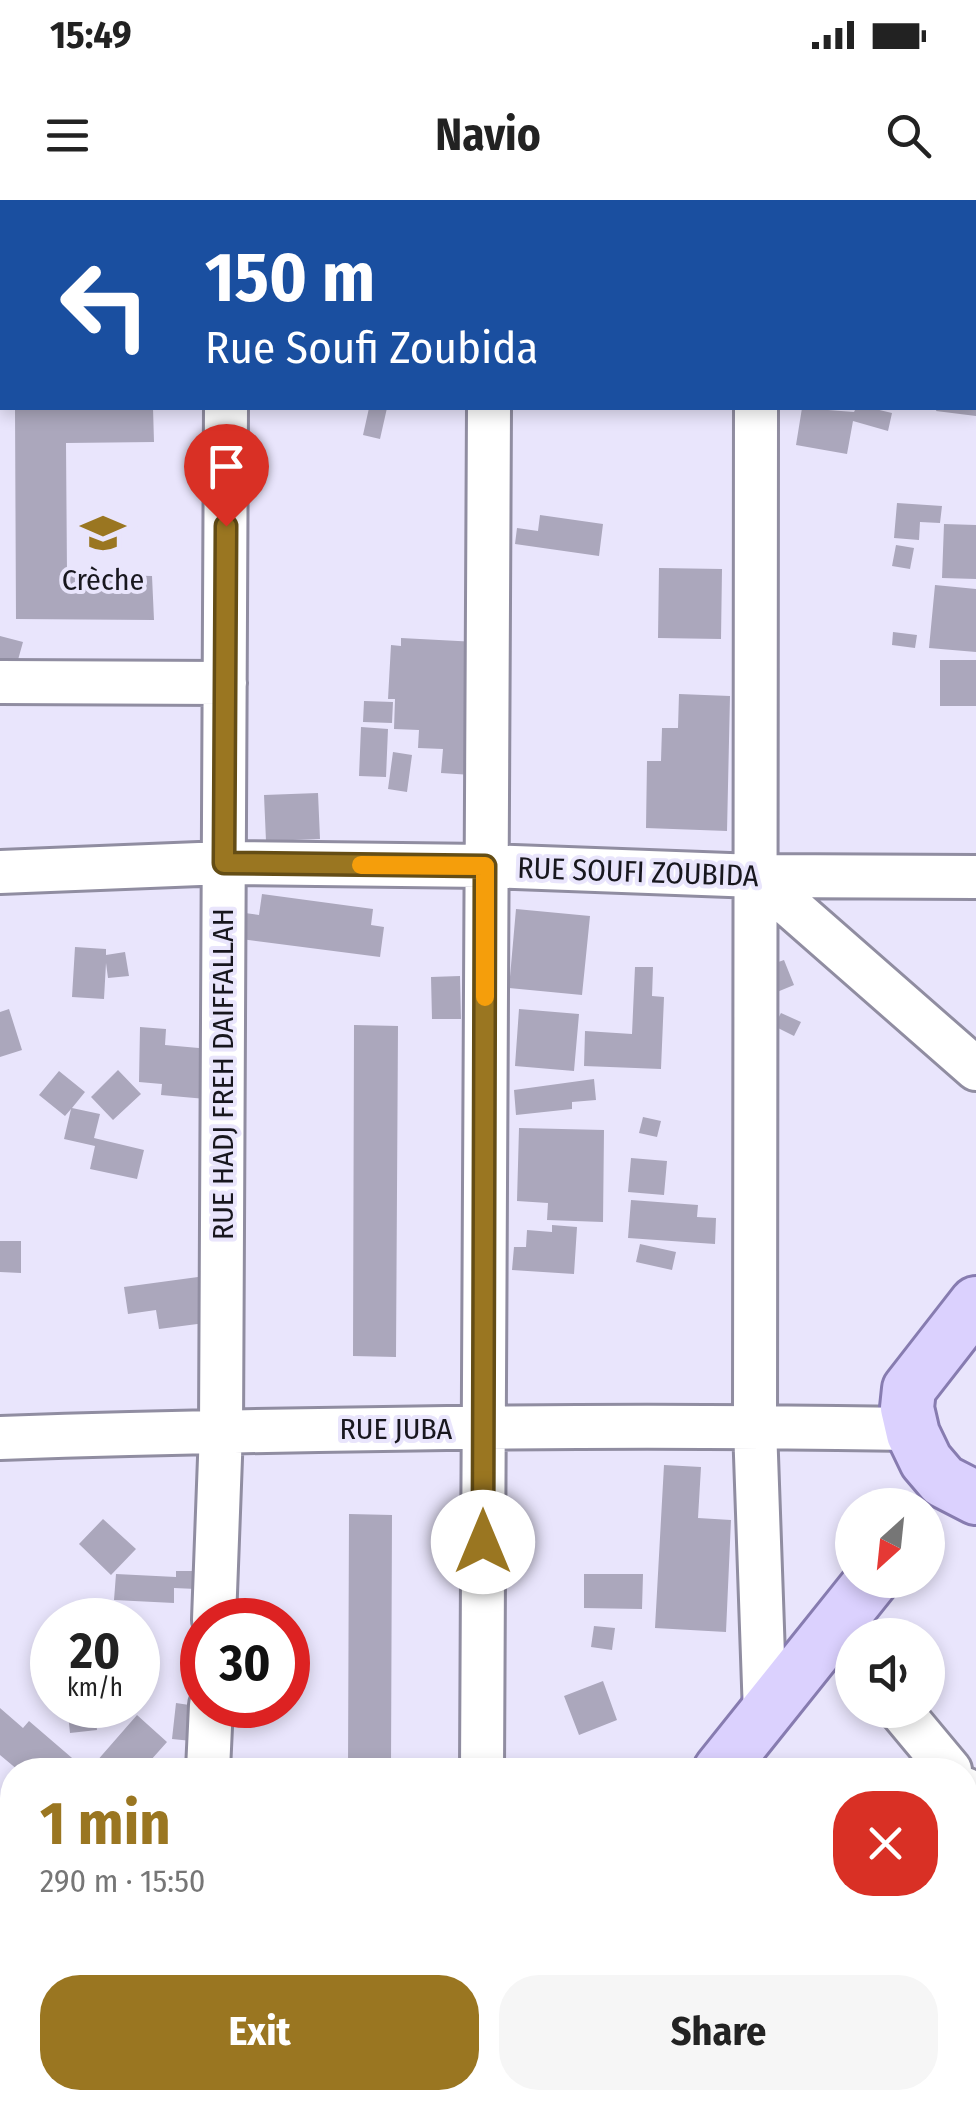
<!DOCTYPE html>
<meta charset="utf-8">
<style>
body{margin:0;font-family:"Fira Sans Condensed",sans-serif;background:#f6f6f6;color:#222;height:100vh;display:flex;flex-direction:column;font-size:38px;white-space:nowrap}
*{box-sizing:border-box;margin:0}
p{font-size:32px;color:#767676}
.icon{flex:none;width:55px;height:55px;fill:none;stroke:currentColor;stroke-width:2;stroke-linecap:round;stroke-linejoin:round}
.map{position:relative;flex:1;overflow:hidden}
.details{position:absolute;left:0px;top:1558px;width:978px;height:352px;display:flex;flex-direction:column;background:#fff;border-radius:40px 40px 0 0;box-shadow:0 5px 15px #0003}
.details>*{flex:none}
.guide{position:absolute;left:0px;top:0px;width:978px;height:210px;box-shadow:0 5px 15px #0003;background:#1a4fa0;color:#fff;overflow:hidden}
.needle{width:65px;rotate:207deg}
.controls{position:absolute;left:835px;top:1288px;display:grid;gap:20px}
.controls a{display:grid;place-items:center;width:110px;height:110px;border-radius:50%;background:#fff;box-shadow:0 5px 15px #0003;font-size:50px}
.speed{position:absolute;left:30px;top:1398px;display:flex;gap:20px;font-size:50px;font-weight:700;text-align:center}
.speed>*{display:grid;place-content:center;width:130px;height:130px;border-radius:50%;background:#fff;box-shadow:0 5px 15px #0003;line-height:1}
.speed small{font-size:25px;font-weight:400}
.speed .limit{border:15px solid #d22;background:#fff;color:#111}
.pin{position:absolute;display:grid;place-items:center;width:85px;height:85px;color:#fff;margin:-102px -42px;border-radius:50% 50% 50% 0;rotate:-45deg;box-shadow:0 0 10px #0007}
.pin .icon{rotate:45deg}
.me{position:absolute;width:110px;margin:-55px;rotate:0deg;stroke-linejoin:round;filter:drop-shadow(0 0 8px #0008)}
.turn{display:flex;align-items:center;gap:35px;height:210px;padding:0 40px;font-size:45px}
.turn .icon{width:130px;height:130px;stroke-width:2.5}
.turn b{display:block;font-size:70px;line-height:85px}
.round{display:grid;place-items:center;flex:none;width:105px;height:105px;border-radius:40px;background:#f6f6f6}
.summary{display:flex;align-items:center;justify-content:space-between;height:170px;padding:0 40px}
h1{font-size:60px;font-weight:700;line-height:75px;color:#9a7621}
.cta{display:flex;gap:20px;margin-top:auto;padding:20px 40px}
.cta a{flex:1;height:115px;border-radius:40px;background:#9a7621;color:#fff;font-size:40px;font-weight:700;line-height:115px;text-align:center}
.cta a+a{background:#f6f6f6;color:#222}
.status{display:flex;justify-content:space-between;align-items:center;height:70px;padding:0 50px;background:#fff;direction:ltr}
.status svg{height:28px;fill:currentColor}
header{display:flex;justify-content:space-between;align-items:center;height:130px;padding:0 40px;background:#fff;font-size:45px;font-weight:700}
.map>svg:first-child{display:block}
.building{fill:#aba7bc}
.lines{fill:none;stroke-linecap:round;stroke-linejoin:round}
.minor-casing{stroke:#908da1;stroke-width:48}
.major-casing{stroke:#877cb0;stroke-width:58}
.minor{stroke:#fff;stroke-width:42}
.major{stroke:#dbd1fe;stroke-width:52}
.route-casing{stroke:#644d15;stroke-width:25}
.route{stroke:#9a7621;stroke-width:18}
.slow{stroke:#f59e0b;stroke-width:18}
.labels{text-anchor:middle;stroke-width:8;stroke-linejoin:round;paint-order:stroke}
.poi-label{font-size:30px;fill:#18171e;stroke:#e9e5fc}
.street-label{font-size:30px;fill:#18171e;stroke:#e9e5fc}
</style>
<div class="status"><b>15:49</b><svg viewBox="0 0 49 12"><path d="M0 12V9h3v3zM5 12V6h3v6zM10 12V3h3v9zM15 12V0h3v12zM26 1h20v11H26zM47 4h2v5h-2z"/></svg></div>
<header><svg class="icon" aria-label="menu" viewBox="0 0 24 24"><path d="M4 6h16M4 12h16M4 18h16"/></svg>Navio<svg class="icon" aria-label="search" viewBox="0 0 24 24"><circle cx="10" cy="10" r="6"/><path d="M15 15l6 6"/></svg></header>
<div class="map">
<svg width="976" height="1908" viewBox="0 0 976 1908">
<rect width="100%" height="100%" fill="#e9e5fc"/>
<!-- building -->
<path class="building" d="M15,208H153L154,242L66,243L67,374L152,376L154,420L16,419Z
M369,208H387L380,239L363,235Z
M802,208L854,212L856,208H871L892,213L888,231L853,221L847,254L796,245Z
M937,208H976V216L936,211Z
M897,303L942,306L940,323L920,322L919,340L894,338Z
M540,315L603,324L599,356L515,344L517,328L538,331Z
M944,324L976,325V379L942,378Z
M896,345L914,348L910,369L892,366Z
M659,368L722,369L721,439L658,438Z
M935,385L976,389V452L929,448Z
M893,432L917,435L915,448L892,445Z
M0,436L23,442L16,467L0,463Z
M401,438L477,442L472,575L441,573L443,549L418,548L419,530L394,529L395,499H388L391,445L401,446Z
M940,460H976V506H940Z
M679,494L730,496L727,631L646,628L647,561H661L662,528H678Z
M364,501L393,502L392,523L363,522Z
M361,527L388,529L386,577L359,576Z
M393,552L412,555L407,592L388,589Z
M318,593L320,639L266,641L264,595Z
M262,694L373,709L371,725L384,727L380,757L241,739L245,713L259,715Z
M516,709L590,716L582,795L509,788Z
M75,747L106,749V755L125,752L129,776L108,778L106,763L104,799L72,797Z
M784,760L794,785L777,792L767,766Z
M635,767H653L652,796L664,797L661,869L584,866L585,831L632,834Z
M460,776L461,819H432L431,777Z
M9,809L22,850L0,857V812Z
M519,809L579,814L574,871L515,866Z
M781,813L801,822L794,836L774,826Z
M354,825L398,826L396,1157L353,1156Z
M140,827L166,829L165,845L210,849L206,899L161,895L162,884L139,882Z
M118,870L141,894L113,920L91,897Z
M59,871L85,892L72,908L100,914L94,938L144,950L137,979L90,969L95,946L64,939L71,909L65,916L39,895Z
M594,879L596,900L572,902V909L516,915L514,890Z
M643,917L661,921L657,937L639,933Z
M519,928L604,930L603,1022L547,1020L548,1003L517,1001Z
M631,958L667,961L664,995L628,992Z
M631,1000L698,1005L697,1017L716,1018L715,1044L628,1038Z
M552,1025L577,1027L574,1074L512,1070L514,1047H526L527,1030L552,1032Z
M0,1041H21V1073L0,1072Z
M640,1044L676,1052L672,1070L636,1062Z
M198,1077L205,1123L159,1129L156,1110L128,1114L124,1087Z
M664,1265L701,1267L698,1318L731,1320L726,1432L655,1428Z
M349,1314L392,1315L391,1570H348Z
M103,1319L136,1349L111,1375L79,1344Z
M176,1371H197L196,1389L174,1388V1403L114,1400L116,1374L176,1377Z
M584,1374H643L642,1409L584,1408Z
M594,1426L615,1428L612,1450L591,1447Z
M603,1481L617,1520L579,1535L564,1496Z
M176,1503L196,1506L192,1541L172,1539Z
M67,1505H94L97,1530L70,1533Z
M0,1508L23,1528L29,1521L86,1570H18L0,1555Z
M137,1515L167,1542L142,1570H89Z
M0,1763L12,1764V1833H0Z
M115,1898H191V1907L115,1902Z
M318,1898H387V1904L318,1907Z
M553,1898H611L622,1908H563Z"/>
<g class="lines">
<!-- minor casing -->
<g class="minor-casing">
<path id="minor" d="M227,2V0
M491,2V0
M756,2V0
M0,126H2
M756,208L755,1227L765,1514
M0,482L225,483
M0,672L224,663L485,666L756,676L976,677
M756,676L976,869
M0,1238C304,1228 608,1224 912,1229
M214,1420L221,1231L226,208
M900,1510L950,1570
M208,1570L211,1505
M482,1570L489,208
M965,1589L976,1602
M0,1730H12
M203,1898V1908
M661,1898L670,1908
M942,1898L951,1908"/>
</g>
<!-- major casing -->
<g class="major-casing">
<path id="major" d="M976,1103L909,1189L907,1208L913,1234L926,1261L943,1281L976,1298
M720,1570L872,1380
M451,1908L459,1898"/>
</g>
<!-- minor -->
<use href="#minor" class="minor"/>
<!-- major -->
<use href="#major" class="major"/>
</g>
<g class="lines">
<!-- route casing -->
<g class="route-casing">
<path id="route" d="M226,326L224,663L485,666L483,1342"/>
</g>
<!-- route -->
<use href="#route" class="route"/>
<!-- slow -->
<path class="slow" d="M361,665L485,666V797"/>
</g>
<!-- icons -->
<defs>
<g id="school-bare" transform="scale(3.45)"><path d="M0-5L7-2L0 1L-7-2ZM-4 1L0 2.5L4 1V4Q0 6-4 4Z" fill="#9a7621" stroke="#e9e5fc" stroke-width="2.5" paint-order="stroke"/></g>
</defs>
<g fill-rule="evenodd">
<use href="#school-bare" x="103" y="333"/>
</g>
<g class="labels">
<!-- poi labels -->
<g class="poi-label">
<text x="103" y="390">Crèche</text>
</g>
<!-- street labels -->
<g class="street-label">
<text transform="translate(638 672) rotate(2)" y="10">RUE SOUFI ZOUBIDA</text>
<text transform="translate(223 874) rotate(-90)" y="10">RUE HADJ FREH DAIFFALLAH</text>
<text x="396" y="1239">RUE JUBA</text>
</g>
</g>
</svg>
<div class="controls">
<a><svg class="needle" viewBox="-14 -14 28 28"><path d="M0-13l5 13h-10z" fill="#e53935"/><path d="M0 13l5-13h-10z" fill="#767676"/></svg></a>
<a><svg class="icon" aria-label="sound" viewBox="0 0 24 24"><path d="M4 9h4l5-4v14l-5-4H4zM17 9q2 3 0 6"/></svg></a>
</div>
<div class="speed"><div>20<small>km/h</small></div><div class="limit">30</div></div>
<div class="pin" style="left:226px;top:326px;background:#d93025"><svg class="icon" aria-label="arrive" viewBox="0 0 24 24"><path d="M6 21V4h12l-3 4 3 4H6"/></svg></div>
<svg class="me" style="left:483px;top:1342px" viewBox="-20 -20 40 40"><circle r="19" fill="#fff"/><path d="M0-13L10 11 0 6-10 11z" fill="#9a7621"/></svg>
<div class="guide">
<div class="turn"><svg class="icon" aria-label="left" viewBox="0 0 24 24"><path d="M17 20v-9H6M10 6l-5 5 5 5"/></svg><div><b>150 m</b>Rue Soufi Zoubida</div></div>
</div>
<section class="details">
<div class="summary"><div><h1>1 min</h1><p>290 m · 15:50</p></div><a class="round" style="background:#d93025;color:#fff"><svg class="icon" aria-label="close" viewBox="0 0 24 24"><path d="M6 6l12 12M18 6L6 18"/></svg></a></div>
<div class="cta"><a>Exit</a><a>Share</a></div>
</section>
</div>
